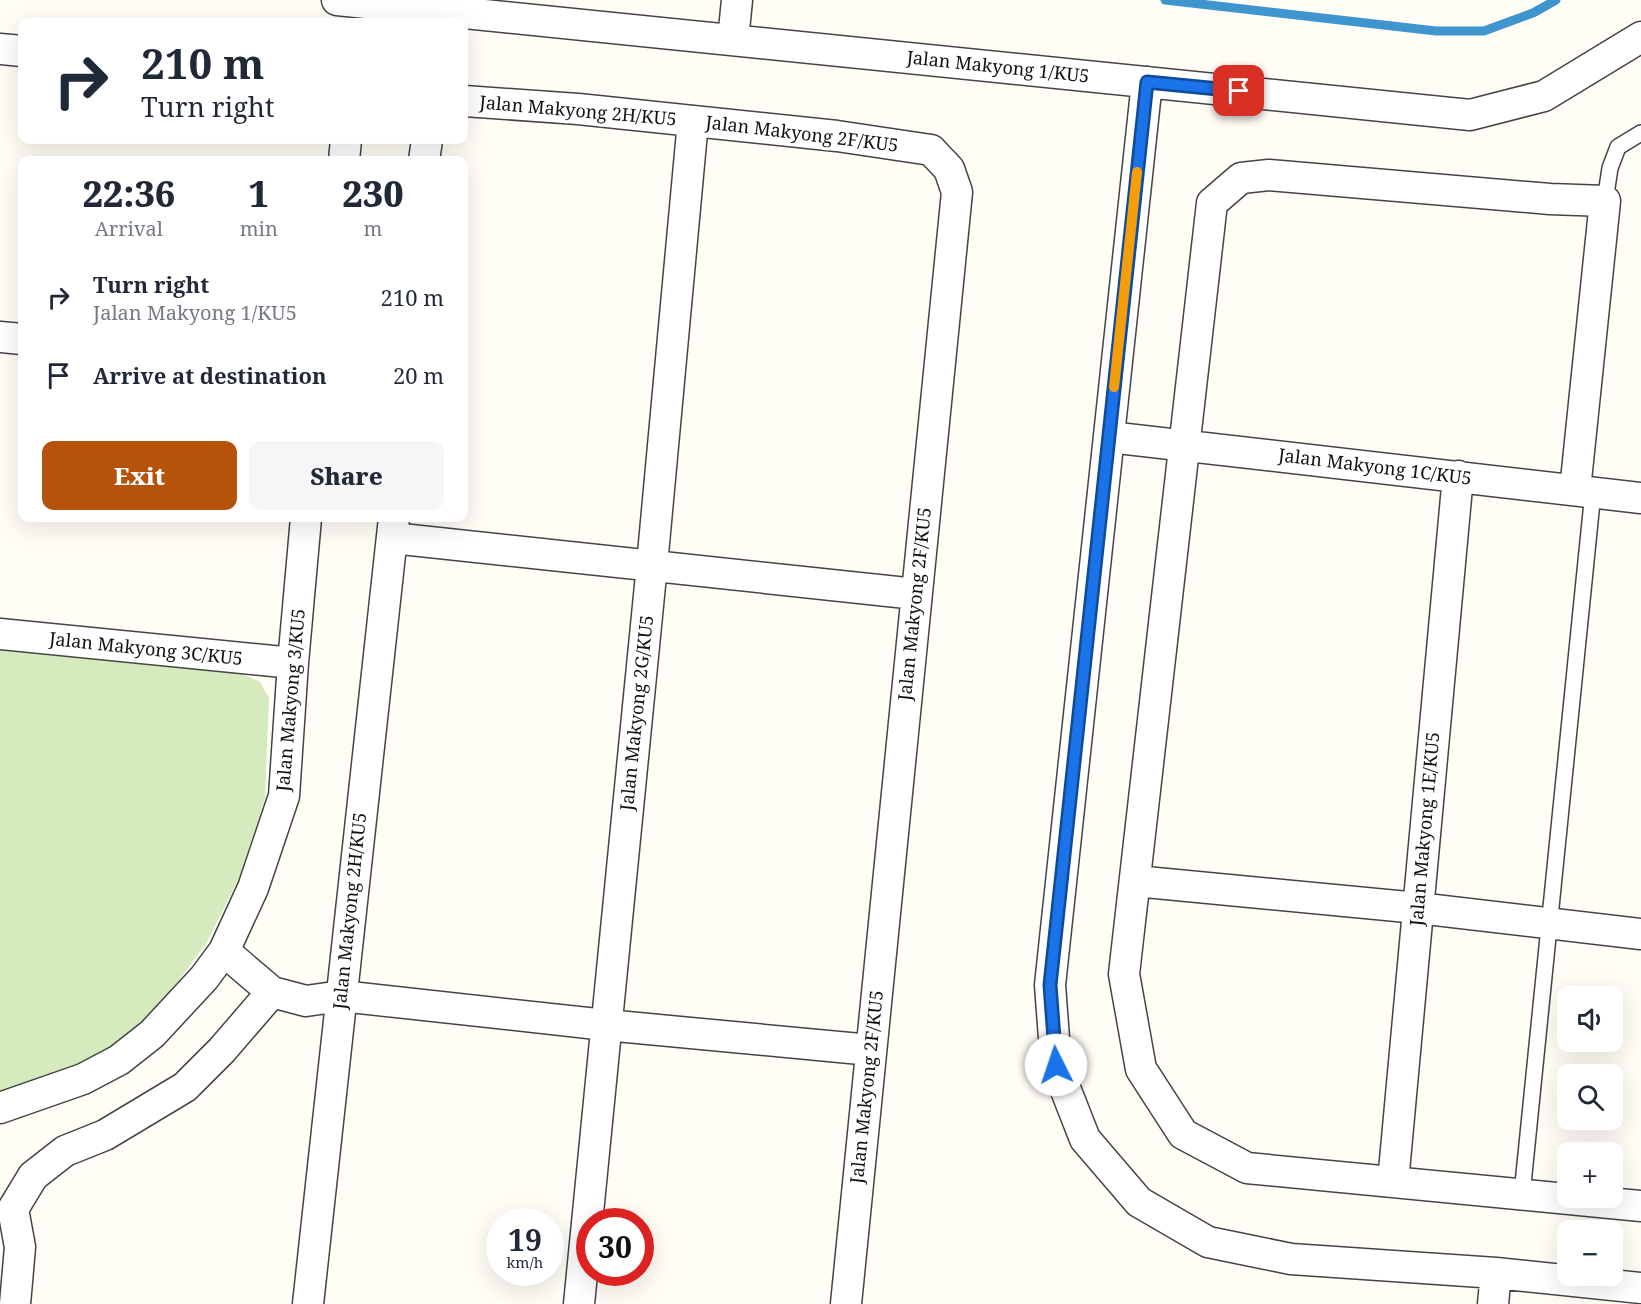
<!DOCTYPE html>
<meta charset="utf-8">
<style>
body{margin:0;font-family:"Noto Serif",serif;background:#f6f6f7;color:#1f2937;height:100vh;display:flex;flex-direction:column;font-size:22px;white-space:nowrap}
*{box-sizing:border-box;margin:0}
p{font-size:20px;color:#747a83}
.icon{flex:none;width:33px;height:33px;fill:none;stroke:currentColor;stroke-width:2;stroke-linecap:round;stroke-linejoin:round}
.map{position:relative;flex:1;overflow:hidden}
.details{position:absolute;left:18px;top:156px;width:450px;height:366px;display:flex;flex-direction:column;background:#fff;border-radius:12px;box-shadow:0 6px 24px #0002}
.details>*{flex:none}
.guide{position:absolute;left:18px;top:18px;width:450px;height:126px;border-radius:12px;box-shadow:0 6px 24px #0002;background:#fff;color:#1f2937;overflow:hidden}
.fabs{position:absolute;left:1557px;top:986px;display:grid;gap:12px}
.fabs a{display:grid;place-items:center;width:66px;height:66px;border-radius:12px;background:#fff;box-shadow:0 6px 24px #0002;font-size:30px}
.speed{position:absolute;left:486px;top:1208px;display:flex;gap:12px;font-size:30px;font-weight:700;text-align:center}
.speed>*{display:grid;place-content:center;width:78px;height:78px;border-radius:50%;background:#fff;box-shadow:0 6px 24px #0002;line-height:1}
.speed small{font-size:15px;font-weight:400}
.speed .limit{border:9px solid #d22;background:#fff;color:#111}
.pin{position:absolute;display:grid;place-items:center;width:51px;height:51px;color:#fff;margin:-26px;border-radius:12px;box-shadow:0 3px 9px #0006}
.me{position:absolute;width:66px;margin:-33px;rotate:356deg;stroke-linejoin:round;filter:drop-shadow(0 0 4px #0008)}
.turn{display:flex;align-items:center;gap:21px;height:126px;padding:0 24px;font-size:27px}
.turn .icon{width:78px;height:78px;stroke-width:2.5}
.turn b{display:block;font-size:42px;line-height:51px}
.eta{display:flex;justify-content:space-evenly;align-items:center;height:102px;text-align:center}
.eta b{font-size:36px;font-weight:800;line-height:42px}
.primary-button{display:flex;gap:12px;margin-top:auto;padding:12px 24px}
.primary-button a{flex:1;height:69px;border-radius:12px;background:#b45309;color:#fff;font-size:24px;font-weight:800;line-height:69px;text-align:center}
.primary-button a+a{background:#f6f6f7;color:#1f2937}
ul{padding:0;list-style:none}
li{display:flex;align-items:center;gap:18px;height:78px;padding:0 24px}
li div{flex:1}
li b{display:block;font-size:22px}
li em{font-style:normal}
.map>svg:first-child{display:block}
.green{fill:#d5ebbd}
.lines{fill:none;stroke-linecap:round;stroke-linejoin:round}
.stream{stroke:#3f96cf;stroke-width:9}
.service-casing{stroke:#444;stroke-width:18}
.minor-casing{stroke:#444;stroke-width:33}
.service{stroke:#fff;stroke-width:15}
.minor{stroke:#fff;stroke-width:30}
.route-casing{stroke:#114b97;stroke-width:15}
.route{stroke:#1a73e8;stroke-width:10}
.slow{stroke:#f59e0b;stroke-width:10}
.labels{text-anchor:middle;stroke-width:6;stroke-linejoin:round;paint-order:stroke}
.street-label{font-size:18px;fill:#111;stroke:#fff}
</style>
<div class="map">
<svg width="1641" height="1304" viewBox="0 0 1641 1304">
<rect width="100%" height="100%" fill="#fffdf5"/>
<!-- green -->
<path class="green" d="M0,647L238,672L260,682L269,698L265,798L240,876L207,942L165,999L117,1044L80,1063L0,1092Z"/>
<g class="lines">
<!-- stream -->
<path class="stream" d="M1165,0L1436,31H1484L1533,13L1556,0"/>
<!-- service casing -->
<g class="service-casing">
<path id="service" d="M1605,201L1610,168L1618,147L1641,133
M1522,1194L1593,492"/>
</g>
<!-- minor casing -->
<g class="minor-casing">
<path id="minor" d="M337,0L1470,115L1544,96L1641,37
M733,40L737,0
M0,49L22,51
M1147,82L1050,985L1056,1065L1085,1139L1139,1202L1208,1242L1291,1259L1496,1273L1641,1288
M464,101L578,109L837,136L931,150L949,169L957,192L846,1304
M344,160L346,140
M424,160L427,140
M0,337L22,339
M1109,437L1641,498
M1575,490L1605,201L1550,199L1269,175L1241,178L1212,203L1124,974L1141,1069L1183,1134L1247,1168L1641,1206
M392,538L916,594
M0,634L293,663
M1135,881L1418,908L1641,934
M224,951L272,992L306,1001L341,996L606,1025L871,1050
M0,1108L83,1079L119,1060L152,1034L204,978L224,951L253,888L284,796L293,663L306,518
M1393,1182L1458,476
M13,1209L33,1176L65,1151L105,1135L185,1087L222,1050L272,992
M13,1209L20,1247L15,1304
M308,1304L394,518
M579,1304L652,565L693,121
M1493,1304L1496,1273"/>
</g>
<!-- service -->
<use href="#service" class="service"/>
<!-- minor -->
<use href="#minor" class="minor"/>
</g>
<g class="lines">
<!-- route casing -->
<g class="route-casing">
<path id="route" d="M1056,1065L1050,985L1147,82L1239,91"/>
</g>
<!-- route -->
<use href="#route" class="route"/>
<!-- slow -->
<path class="slow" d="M1114,387L1137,172"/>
</g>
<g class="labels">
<!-- street labels -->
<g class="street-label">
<text transform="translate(998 67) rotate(6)" y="6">Jalan Makyong 1/KU5</text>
<text transform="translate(578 111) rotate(5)" y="6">Jalan Makyong 2H/KU5</text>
<text transform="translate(802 134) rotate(7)" y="6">Jalan Makyong 2F/KU5</text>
<text transform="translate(1375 467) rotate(7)" y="6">Jalan Makyong 1C/KU5</text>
<text transform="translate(915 604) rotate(-84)" y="6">Jalan Makyong 2F/KU5</text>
<text transform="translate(146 649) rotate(6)" y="6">Jalan Makyong 3C/KU5</text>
<text transform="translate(291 700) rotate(-85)" y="6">Jalan Makyong 3/KU5</text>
<text transform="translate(637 713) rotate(-84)" y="6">Jalan Makyong 2G/KU5</text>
<text transform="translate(1425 829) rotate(-85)" y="6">Jalan Makyong 1E/KU5</text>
<text transform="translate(350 911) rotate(-84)" y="6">Jalan Makyong 2H/KU5</text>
<text transform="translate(867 1087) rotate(-84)" y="6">Jalan Makyong 2F/KU5</text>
</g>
</g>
</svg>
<div class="fabs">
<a><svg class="icon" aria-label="sound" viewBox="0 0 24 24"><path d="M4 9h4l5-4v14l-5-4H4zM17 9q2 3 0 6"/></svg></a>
<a><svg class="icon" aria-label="search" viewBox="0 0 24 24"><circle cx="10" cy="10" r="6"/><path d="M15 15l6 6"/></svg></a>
<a>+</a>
<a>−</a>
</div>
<div class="speed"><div>19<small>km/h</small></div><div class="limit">30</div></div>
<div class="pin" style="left:1239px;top:91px;background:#d93025"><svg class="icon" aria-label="arrive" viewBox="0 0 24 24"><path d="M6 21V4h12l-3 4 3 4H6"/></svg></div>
<svg class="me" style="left:1056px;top:1065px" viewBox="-20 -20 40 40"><circle r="19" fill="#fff"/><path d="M0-13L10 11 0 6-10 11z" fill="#1a73e8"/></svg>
<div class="guide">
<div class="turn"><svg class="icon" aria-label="right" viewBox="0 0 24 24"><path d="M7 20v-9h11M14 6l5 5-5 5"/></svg><div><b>210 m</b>Turn right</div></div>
</div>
<section class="details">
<div class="eta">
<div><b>22:36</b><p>Arrival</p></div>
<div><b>1</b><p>min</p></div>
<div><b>230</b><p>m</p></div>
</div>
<ul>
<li><svg class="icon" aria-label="right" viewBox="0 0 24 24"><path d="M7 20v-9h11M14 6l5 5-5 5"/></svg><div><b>Turn right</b><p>Jalan Makyong 1/KU5</p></div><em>210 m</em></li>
<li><svg class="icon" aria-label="arrive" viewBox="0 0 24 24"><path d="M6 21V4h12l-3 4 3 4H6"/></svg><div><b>Arrive at destination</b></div><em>20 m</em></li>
</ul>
<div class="primary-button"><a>Exit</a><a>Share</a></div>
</section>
</div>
